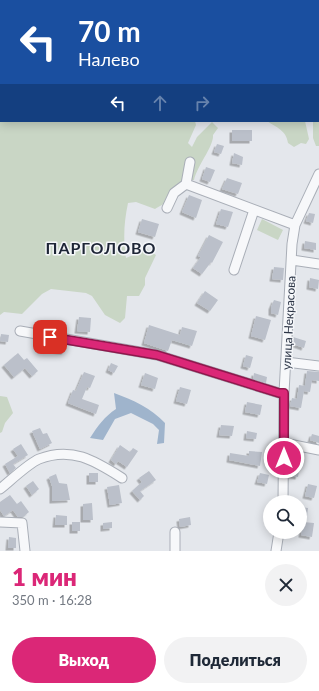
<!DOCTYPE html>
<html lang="ru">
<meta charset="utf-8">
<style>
body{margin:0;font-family:Lato,sans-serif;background:#f2f2f3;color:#1f2937;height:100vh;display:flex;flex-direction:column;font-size:15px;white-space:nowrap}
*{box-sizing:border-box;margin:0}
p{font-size:13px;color:#747a83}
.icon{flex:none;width:22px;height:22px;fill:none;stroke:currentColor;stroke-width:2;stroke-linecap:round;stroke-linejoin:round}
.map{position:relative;height:551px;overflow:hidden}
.side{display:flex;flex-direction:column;background:#fff;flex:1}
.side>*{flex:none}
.hud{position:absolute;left:0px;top:0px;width:319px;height:122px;box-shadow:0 2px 10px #0003;background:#1a4fa0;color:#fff;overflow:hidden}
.tools{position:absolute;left:263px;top:495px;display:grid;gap:8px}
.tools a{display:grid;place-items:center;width:44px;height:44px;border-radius:50%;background:#fff;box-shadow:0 2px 10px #0003;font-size:20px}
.pin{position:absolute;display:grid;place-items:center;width:34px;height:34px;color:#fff;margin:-17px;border-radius:8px;box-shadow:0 2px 6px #0006}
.me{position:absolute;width:44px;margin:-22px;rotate:0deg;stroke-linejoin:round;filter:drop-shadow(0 0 3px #0008)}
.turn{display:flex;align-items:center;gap:14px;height:84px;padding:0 12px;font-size:18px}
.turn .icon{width:52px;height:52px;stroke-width:2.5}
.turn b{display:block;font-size:28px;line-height:34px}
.lanes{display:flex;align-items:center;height:38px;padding:0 12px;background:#0003;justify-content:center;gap:20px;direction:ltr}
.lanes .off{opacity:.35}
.round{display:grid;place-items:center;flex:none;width:42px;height:42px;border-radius:21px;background:#f2f2f3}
.head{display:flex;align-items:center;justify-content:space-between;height:68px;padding:0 12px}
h1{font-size:24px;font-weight:800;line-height:30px;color:#db2777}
.cta{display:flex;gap:8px;margin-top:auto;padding:8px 12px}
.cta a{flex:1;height:46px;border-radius:24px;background:#db2777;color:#fff;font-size:16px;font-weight:800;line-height:46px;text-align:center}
.cta a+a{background:#f2f2f3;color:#1f2937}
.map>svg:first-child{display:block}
.green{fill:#c9d6c5}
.water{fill:#9fb4cc}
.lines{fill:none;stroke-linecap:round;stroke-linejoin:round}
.stream{stroke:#9fb4cc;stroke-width:1.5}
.building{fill:#bbc0ca;filter:url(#shadow)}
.minor-casing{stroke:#a9aeb7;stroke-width:11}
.minor{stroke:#f7f8fa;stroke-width:9}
.route-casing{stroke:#8e194d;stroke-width:10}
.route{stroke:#db2777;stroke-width:7}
.labels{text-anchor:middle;stroke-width:3;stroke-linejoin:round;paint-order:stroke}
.street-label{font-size:12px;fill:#2b3445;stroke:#f4f6f9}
.district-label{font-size:16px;font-weight:bold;letter-spacing:1px;fill:#1d2536;stroke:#f4f6f9}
</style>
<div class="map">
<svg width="319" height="551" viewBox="0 0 319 551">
<defs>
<filter id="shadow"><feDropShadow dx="-2.5" dy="2.5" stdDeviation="0" flood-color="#0004"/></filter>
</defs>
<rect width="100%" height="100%" fill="#e4e7ec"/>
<!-- green -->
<path class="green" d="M0,0L34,1H1V121H195L196,125L188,143L192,147L197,137L212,122L218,128L213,135C214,146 197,166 194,180C178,179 176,190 168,200C165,204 159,206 155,209L136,202L128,203C124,222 123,239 126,258L147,249L156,255L145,278V285L139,296H127L125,318L120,323L105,315L92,296L86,293L51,289L42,294L22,314L4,312L0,315Z
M318,107H319V146H316L313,138V121H318Z
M267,121H305L309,139L306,144L301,143L294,147L288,143C286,130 277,128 267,121Z
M262,219L283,230L278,240L257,230Z
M0,396L7,397L13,413L5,423L2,432L0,433Z"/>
<!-- water -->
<path class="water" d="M64,0H317L319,2V92L318,1Z
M114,393C133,400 151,408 165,423L164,443L157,444L159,430L153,424L131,413L115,419L103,440L90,438C97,427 105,416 116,409Z"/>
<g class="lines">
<!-- stream -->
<path class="stream" d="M41,1L42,0
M0,47L1,46"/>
</g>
<!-- building -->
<path class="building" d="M232,130H252V141H232Z
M217,144L224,146L221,154L214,152Z
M234,153L243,157L242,165L232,163Z
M206,167L215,170L210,182L202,179Z
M227,178L242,183L238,194L222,189Z
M189,195L202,200L196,218L182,212Z
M221,209L233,212L228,227L216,224Z
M309,213L315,214L313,223L306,221Z
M142,219L159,224L155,237L138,232Z
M209,235L223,242L212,263L211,262L202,274L193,268L201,257L198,256Z
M305,241L316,243V250L304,248Z
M274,267L284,268L283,280L272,279Z
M310,278L319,280L318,289L309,287Z
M205,291L218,300L210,311L197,303Z
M274,300L281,302L278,315L271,313V307Z
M256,316L271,320L265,340L251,336Z
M79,317L91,318L90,332L77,331Z
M149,325L180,335L182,327L197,331L192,346L172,340L168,351L144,343Z
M1,334L9,335L8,342L0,341Z
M293,337L306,341L304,348L293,344Z
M56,343L65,345L64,352L55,351Z
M18,353L24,360L27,358L38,371L32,376L25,368L14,377L4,365Z
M246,355L253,357L250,368L243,366Z
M111,363L118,366L114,373L108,370Z
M307,371L319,372V381L312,380L310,392L304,391L301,408L290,406L292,398L297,399L299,385L305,386Z
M84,372L95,376L90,388L87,387L82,399L99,405L96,414L68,403L73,390L76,391Z
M145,373L158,378L155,389L141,385Z
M254,373L267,377L266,383L253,379Z
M180,387L191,390L187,404L176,401Z
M247,402L262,405L260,415L245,412Z
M221,425L234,426L232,436L219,435Z
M40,428L43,434L47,433L52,443L40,449L32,431Z
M247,431L257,433L256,439L246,438Z
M312,434L319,436V443L310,440Z
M21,444L28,455L13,464L16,468L10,473L5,464L18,456L13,449Z
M120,445L130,452L133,448L138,451L127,467L118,461L116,464L111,460Z
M249,451L262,452L260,466L229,460L230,453L249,456Z
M293,464L300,465L298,477L291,476Z
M149,471L156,480L140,491L144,496L140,500L132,491L142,482L139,478Z
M89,473H98V482H89Z
M260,473L269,475L267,484L257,482Z
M56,474L59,483L67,484L70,500L52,501V486L49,477Z
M33,481L39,489L32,495L26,486Z
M308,484L317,486L314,498L305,496Z
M119,485L122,503L110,505L107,487Z
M10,495L17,504L21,501L29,512L23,517H18L13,510L4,516L0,510V502Z
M92,503L93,520H83V504Z
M300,507L308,508L307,516L300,515Z
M56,515L67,516V525H55Z
M190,517L191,525L180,527L179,519Z
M72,522H80V531H72Z
M112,522V528L103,529V523Z
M303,522L314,523L312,537L301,535Z
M9,537L16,538V548H8Z"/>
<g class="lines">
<!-- minor casing -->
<g class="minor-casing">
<path id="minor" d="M186,184L190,162
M167,208L174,193L186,184L295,225
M292,260L319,264
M234,270L254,210
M20,331L157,355L279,393H284
M286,362L319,366
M284,443L319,450
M0,489C10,481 29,463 39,459C72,446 95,461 122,478
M283,502L284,393L292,244L295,225L319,174
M0,522L22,523L25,551
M175,551V532
M276,551L279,532"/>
</g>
<!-- minor -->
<use href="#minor" class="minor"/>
</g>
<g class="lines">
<!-- route casing -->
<g class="route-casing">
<path id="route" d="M50,337L157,355L279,393H284V458"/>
</g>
<!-- route -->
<use href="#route" class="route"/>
</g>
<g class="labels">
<!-- street labels -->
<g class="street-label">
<text transform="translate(289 323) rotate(-87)" y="4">улица Некрасова</text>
</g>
<!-- district labels -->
<g class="district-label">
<text x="101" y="254">ПАРГОЛОВО</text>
</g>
</g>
</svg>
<div class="tools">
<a><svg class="icon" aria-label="search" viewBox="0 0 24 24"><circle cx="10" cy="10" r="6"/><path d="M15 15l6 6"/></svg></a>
</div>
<div class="pin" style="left:50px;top:337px;background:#d93025"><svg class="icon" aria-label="arrive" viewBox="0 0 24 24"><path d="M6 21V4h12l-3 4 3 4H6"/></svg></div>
<svg class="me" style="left:284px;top:458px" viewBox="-20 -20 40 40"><circle r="17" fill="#db2777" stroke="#fff" stroke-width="3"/><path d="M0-11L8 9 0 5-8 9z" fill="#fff"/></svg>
<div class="hud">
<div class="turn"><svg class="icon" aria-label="left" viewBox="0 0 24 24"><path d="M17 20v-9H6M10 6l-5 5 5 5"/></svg><div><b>70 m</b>Налево</div></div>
<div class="lanes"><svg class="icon" aria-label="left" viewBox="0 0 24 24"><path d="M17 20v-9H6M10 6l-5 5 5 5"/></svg><svg class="icon off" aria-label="ahead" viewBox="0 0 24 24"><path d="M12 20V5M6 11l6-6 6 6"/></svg><svg class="icon off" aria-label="right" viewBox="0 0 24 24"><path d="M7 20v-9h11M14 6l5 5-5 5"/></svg></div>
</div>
</div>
<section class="side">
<div class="head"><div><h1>1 мин</h1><p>350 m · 16:28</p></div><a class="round"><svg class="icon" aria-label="close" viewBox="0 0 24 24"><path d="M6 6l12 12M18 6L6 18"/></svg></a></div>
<div class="cta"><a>Выход</a><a>Поделиться</a></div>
</section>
